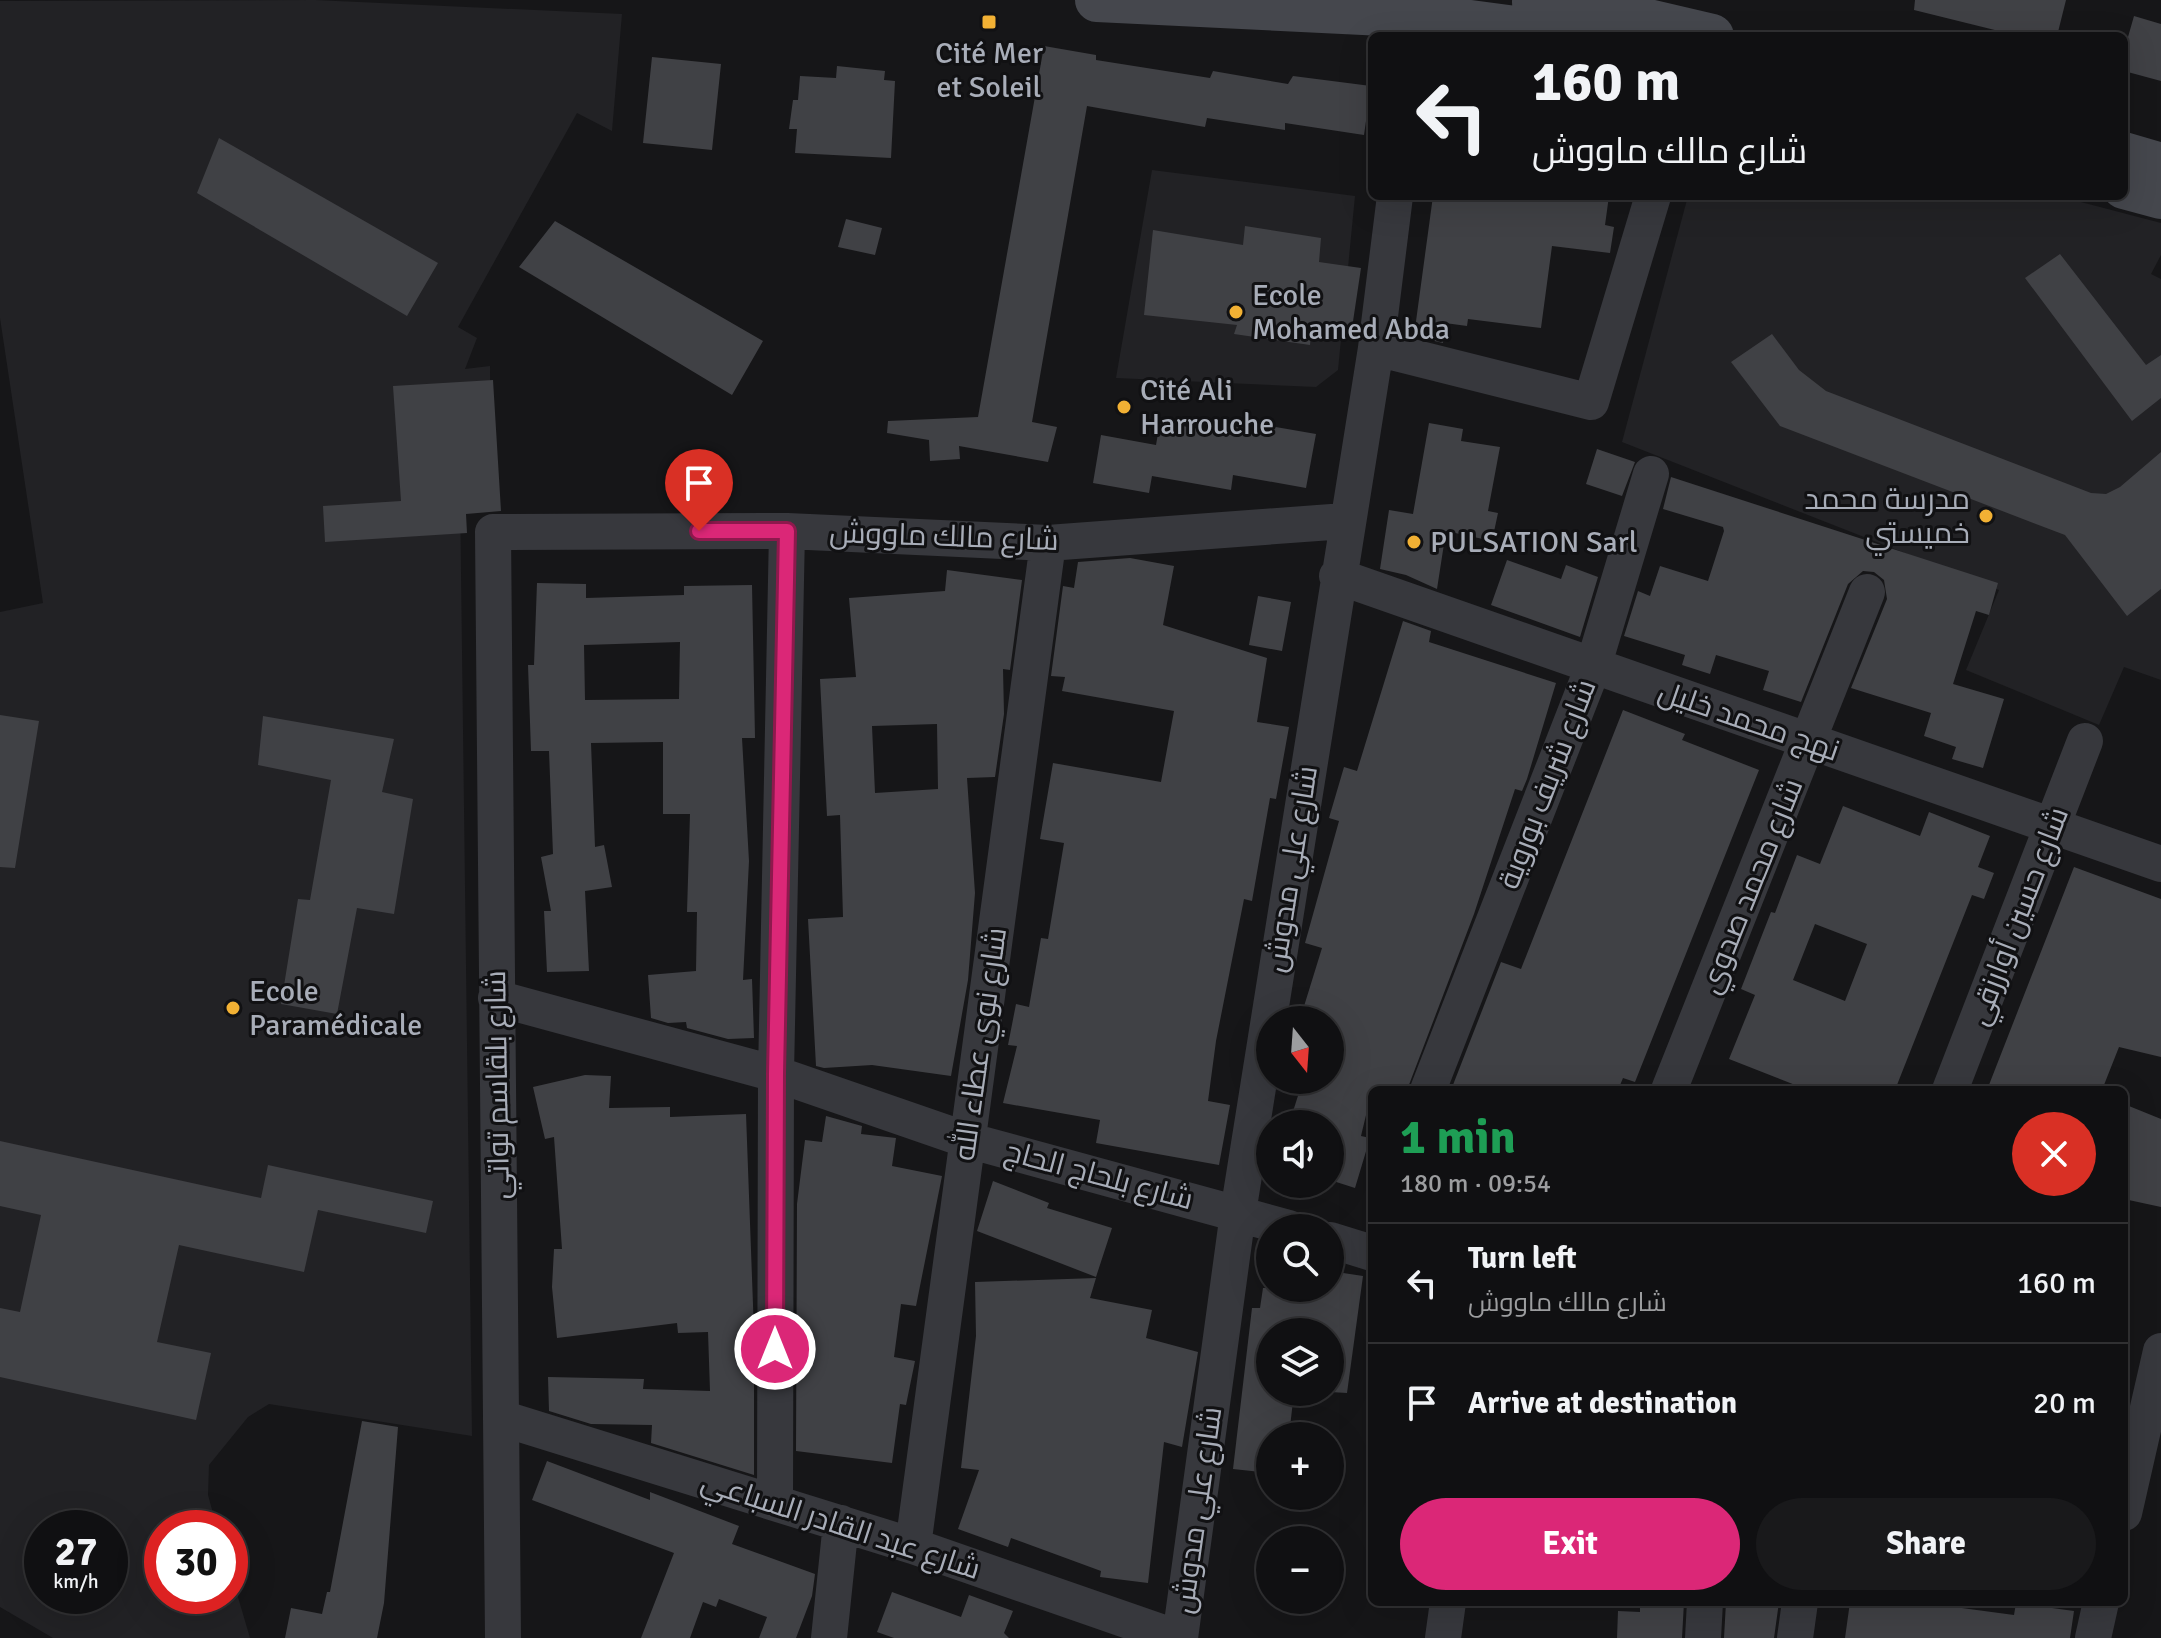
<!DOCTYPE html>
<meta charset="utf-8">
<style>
body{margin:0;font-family:Signika,Cairo,sans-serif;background:#19191b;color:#f1f3f6;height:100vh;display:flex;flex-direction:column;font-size:30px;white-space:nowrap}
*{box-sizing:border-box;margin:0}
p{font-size:26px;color:#9c9d9f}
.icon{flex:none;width:44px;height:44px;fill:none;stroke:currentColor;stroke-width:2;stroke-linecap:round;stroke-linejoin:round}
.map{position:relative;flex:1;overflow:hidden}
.details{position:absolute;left:1368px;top:1086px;width:760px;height:520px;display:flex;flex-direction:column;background:#101012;border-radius:12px;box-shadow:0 8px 32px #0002,0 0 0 2px #303032}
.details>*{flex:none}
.top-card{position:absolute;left:1368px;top:32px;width:760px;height:168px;border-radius:12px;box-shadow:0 8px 32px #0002,0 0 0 2px #303032;background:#101012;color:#f1f3f6;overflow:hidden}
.needle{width:52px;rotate:163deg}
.controls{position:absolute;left:1256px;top:1006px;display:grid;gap:16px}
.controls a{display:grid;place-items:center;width:88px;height:88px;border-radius:50%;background:#101012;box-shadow:0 8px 32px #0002,0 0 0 2px #303032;font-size:40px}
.speed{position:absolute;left:24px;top:1510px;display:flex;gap:16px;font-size:40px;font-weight:700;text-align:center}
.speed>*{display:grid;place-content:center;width:104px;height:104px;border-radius:50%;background:#101012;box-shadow:0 8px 32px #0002,0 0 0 2px #303032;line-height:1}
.speed small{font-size:20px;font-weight:400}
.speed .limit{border:12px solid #d22;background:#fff;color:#111}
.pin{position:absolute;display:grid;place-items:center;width:68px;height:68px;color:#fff;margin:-82px -34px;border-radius:50% 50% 50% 0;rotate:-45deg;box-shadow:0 0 8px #0007}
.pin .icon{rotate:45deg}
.me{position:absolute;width:88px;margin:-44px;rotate:0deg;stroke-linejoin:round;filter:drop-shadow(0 0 6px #0008)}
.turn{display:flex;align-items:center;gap:28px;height:168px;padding:0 32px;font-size:36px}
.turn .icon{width:104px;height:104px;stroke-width:2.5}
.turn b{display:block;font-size:56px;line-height:68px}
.round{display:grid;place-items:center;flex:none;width:84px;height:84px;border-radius:42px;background:#19191b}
.head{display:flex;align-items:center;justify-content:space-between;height:136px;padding:0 32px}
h1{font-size:48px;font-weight:800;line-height:60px;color:#1e9e55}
.cta{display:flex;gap:16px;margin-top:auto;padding:16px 32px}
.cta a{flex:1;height:92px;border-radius:48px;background:#db2777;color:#fff;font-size:32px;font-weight:800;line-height:92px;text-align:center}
.cta a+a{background:#19191b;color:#f1f3f6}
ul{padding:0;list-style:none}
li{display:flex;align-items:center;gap:24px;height:120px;padding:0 32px;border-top:2px solid #303032}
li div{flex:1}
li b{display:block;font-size:30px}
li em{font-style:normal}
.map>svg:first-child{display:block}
.built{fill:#222225;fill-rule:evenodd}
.building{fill:#404145;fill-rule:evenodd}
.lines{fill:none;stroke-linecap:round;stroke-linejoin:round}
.minor{stroke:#37383d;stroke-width:36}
.secondary{stroke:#45474d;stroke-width:44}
.route-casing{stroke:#8e194d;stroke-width:20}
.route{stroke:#db2777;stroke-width:14}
.poi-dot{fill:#f2b134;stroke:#111113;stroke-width:3}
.labels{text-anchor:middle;stroke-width:6;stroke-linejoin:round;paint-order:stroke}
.poi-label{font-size:30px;fill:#a8adb8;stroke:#111113;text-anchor:start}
.street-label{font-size:30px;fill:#a8adb8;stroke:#111113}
</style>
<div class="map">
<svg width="2161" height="1638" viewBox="0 0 2161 1638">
<rect width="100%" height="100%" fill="#161618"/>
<!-- built -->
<path class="built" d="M315,0L622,14L612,131L577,113L458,327L477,338L465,369L490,366L491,490L460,493L472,1436L269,1404L248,1417L209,1465L208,1495L217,1528H162V1596H230V1570L250,1638H53L0,1607V612L43,603L0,318V1ZM42,1528H110V1596H42Z
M1152,170L1355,196L1338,370L1316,387L1116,378Z
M1688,196H2058L2161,223V255L2151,274L2161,279V680L2124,667L2099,725L1966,670L1999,590L1622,442Z"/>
<!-- building -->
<path class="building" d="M1915,0H2066L2057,36H2019L1914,10Z
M2134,16L2161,24V81L2124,71V51Z
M1044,46L1096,55V60L1210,78L1213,71L1288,84L1293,76L1371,86L1364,135L1285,123V130L1207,118L1205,127L1087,106L1032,422L1057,427L1048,462L959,446L960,459L930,461L929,440L887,433L888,421L978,417Z
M652,57L721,64L712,150L643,143Z
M837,66L885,71L884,80L895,81L891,158L795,153L797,129H789L793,100H798L800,76L836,78Z
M219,138L438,263L407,316L197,193Z
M1433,196H1609L1605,225L1614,227L1610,253L1552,246L1541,328L1468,319L1467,326L1445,323L1443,343L1414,336Z
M846,219L882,228L875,255L838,247Z
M555,221L763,341L732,395L519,267Z
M1245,226L1321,238L1319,262L1361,268L1352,328L1312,322L1310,345L1234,334L1237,325L1144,315L1153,230L1243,245Z
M2060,254L2146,365L2161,355V398L2132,421L2025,278Z
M1772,334L1799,370L1826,391L2091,493L2106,494L2120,487L2161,452V589L2127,616L2065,535L1780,426L1731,362Z
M493,380L501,511L466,514L467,533L325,542L323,506L401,501L393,386Z
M1236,420L1316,434L1306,488L1233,475L1231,490L1152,476L1149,493L1093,483L1101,435L1156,445L1160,422L1233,435Z
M1429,423L1463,429L1461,441L1500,447L1488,511L1498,513L1492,541L1446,531L1437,589L1406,575L1380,569L1389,510L1413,514Z
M1597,449L1635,462L1622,496L1586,484Z
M1671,477L1998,583L1989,615L1976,611L1953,684L2004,699L1983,768L1952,759L1956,747L1924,736L1931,713L1851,688L1887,599L1884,580L1874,572L1863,571L1848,584L1801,702L1763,690L1769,671L1716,655L1710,674L1682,665L1685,655L1624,636L1638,591L1650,596L1660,566L1708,581L1724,531L1723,527L1663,509Z
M1130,558L1174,566L1163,625L1267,658L1257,722L1289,727L1276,799L1270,798L1252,901L1244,899L1216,1041L1208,1101L1230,1105L1219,1165L1096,1143L1100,1120L1003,1103L1017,1046L1008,1045L1016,1004L1029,1007L1041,938L1048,939L1064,843L1040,839L1053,763L1161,782L1174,711L1062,691L1065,677L1051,676L1063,586L1074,588L1078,562Z
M1507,560L1561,579L1566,565L1598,577L1580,637L1491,605Z
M947,570L1022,580L1010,670L1003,669L1004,714L995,777L967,778L975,893L968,980L951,1076L872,1065L824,1068L816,1066L808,919L843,917L840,815L827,816L820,679L856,677L849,598L945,591ZM937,724L938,789L875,793L872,726Z
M537,583L586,584V598L684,595V586L752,585L755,738H742L749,861L743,980L752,979L754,1038L728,1039L687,1028L686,1022L668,1023L651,1018L648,975L696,971L697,912H687L690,814H663V742L591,743L595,847L604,845L612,887L585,891L589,971L547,972L544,911H551L541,857L553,854L549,751H531L528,665H534ZM680,642L679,699L585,700L584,645Z
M1258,596L1291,602L1282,651L1249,645Z
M1403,621L1431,631L1429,642L1556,683L1527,779L1522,791L1515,789L1474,914L1407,1090H1372L1361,1136L1370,1138L1355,1188L1330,1180V1124H1289L1303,1080H1330V1020L1301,1016L1322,948L1305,943L1339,821L1329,818L1344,767L1357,771Z
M1623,710L1685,734L1682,740L1759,770L1635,1082L1623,1078L1618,1090H1451L1501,962L1521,969Z
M0,715L39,721L15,868L0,867Z
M263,716L394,739L382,792L413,799L394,914L357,908L337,1014L281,1004L298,899L310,900L331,780L258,765Z
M1843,806L1920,836L1929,812L1990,836L1978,867L1994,873L1984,899L1972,895L1895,1090H1808L1729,1059L1755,995L1741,989L1771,912L1775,913L1797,855L1820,864ZM1815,924L1867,944L1845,1001L1793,980Z
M2074,867L2161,899V1057L2119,1047L2102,1090H1987Z
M585,1075L611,1076L609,1108L670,1107V1117L746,1114L754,1332V1475L651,1443L652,1425L591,1424L549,1411L548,1377L644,1379L643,1389L710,1391L708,1332L678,1333L677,1323L557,1338L552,1287L554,1249H562L554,1137L545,1139L533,1087Z
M2124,1104L2161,1119V1207L2124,1199Z
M826,1116L862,1126L861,1134L896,1138L892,1166L942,1176L916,1306L901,1304L894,1357L915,1361L906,1405L900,1404L892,1463L796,1451L797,1204L805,1140L822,1142Z
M0,1141L261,1198L268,1165L433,1201L426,1233L318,1210L304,1272L179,1245L157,1342L211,1353L196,1420L0,1377V1308L20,1312L41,1215L0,1206Z
M993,1181L1049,1203L1047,1208L1112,1228L1096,1277L977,1231Z
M1330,1271L1363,1276L1347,1393L1330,1392V1332L1270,1327V1392H1294L1289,1436H1270V1473L1233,1469L1252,1308H1260L1263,1288H1330Z
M1096,1278L1090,1298L1152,1310L1146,1338L1198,1352L1182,1447L1164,1442L1148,1583L1100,1577L1101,1571L1011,1538L1008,1547L958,1529L979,1470L961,1468L976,1336L975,1282Z
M362,1421L398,1427L384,1603L377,1638H285L291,1608L322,1614L327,1592H330Z
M547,1461L650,1500V1492L739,1526L732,1544L815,1574L812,1596L796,1638H759L767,1617L719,1599L716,1607L703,1602L690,1638H641L674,1553L532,1500Z
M892,1592L961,1617L969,1595L1013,1611L1004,1633L1009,1638H894L877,1632Z
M1640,1602H1684L1682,1638H1617L1618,1611L1640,1612Z
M1726,1602H1779L1774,1638H1724Z
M1850,1602H1917L2014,1615L2016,1603L2074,1611L2070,1638H1845Z"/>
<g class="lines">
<!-- minor -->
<path class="minor" d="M1376,348L1591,402L1653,196
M1337,576L2161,864
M496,998L776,1074L967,1140L1289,1228
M1428,1090L1593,667L1651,474
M1669,1090L1867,592
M1950,1090L2085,741
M1330,1240L1372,1253
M501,1418L913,1546L1178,1638
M775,1502L776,1074L787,531
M2124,1513L2161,1351
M913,1546L1048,543
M503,1638L493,532L787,531L1048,543L1345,521
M829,1638L841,1523
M1180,1638L1238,1213L1376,348L1395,196
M1443,1638L1448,1602
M1703,1638L1705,1602
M1795,1638L1800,1602
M2093,1638L2101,1602"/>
<!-- secondary -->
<path class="secondary" d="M1097,0L1425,16L1575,36
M1534,2L1644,20L1712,36
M2124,154L2161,165
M2124,187L2161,197"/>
</g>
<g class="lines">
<!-- route casing -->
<g class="route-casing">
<path id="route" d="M699,531H787L776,1074L775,1349"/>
</g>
<!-- route -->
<use href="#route" class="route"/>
</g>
<!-- markers -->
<g class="poi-dot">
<rect x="981" y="14" width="16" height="16" rx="4"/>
<circle cx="1236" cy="312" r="8"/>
<circle cx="1124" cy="407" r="8"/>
<circle cx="1986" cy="516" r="8"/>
<circle cx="1414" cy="542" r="8"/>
<circle cx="233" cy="1008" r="8"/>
</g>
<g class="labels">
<!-- poi labels -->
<g class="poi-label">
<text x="989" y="63" text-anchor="middle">Cité Mer<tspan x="989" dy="34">et Soleil</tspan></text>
<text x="1252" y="305">Ecole<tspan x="1252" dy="34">Mohamed Abda</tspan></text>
<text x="1140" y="400">Cité Ali<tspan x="1140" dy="34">Harrouche</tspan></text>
<text x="1970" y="509" text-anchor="end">مدرسة محمد<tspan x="1970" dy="34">خميستي</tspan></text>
<text x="1430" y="552">PULSATION Sarl</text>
<text x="249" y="1001">Ecole<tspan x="249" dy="34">Paramédicale</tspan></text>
</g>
<!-- street labels -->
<g class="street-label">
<text transform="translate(944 536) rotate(2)" y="10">شارع مالك ماووش</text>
<text transform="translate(1749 721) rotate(19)" y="10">نهج محمد خليل</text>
<text transform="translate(1547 784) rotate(-69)" y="10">شارع شريف بوروية</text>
<text transform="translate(1291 869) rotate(-81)" y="10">شارع علي مدوش</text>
<text transform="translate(1751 886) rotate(-68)" y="10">شارع محمد صدوي</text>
<text transform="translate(2018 916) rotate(-69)" y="10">شارع حسين أوارزقي</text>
<text transform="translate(980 1044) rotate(-82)" y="10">شارع نوي عطاء الله</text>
<text transform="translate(497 1085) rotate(-91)" y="10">شارع بلقاسم تواتي</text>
<text transform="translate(1099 1175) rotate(15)" y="10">شارع بلحاج الحاج</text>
<text transform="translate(1197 1510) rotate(-82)" y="10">شارع علي مدوش</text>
<text transform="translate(841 1525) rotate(18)" y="10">شارع عبد القادر السباعي</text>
</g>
</g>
</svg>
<div class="controls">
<a><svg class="needle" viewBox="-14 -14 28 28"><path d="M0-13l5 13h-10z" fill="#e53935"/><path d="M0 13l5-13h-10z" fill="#9c9d9f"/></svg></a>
<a><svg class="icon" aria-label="sound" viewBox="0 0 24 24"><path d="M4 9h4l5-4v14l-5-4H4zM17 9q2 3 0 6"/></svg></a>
<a><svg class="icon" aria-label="search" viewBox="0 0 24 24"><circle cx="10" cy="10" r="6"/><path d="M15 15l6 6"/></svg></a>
<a><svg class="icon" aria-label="layers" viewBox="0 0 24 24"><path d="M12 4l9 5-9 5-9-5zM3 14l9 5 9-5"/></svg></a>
<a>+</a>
<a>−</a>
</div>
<div class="speed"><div>27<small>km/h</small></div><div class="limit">30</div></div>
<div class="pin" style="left:699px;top:531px;background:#d93025"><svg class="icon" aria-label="arrive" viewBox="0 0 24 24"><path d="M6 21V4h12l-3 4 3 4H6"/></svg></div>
<svg class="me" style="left:775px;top:1349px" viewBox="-20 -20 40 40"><circle r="17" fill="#db2777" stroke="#fff" stroke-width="3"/><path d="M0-11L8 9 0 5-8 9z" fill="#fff"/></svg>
<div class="top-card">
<div class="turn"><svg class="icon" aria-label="left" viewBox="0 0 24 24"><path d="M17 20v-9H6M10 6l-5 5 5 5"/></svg><div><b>160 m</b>شارع مالك ماووش</div></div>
</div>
<section class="details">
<div class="head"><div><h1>1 min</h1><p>180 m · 09:54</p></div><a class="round" style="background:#d93025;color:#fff"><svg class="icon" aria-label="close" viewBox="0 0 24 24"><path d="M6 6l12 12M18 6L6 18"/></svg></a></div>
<ul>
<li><svg class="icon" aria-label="left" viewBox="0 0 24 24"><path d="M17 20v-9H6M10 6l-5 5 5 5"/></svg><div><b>Turn left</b><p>شارع مالك ماووش</p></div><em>160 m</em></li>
<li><svg class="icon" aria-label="arrive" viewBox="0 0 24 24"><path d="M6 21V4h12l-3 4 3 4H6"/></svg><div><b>Arrive at destination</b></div><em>20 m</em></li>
</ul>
<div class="cta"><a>Exit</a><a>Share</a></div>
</section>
</div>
